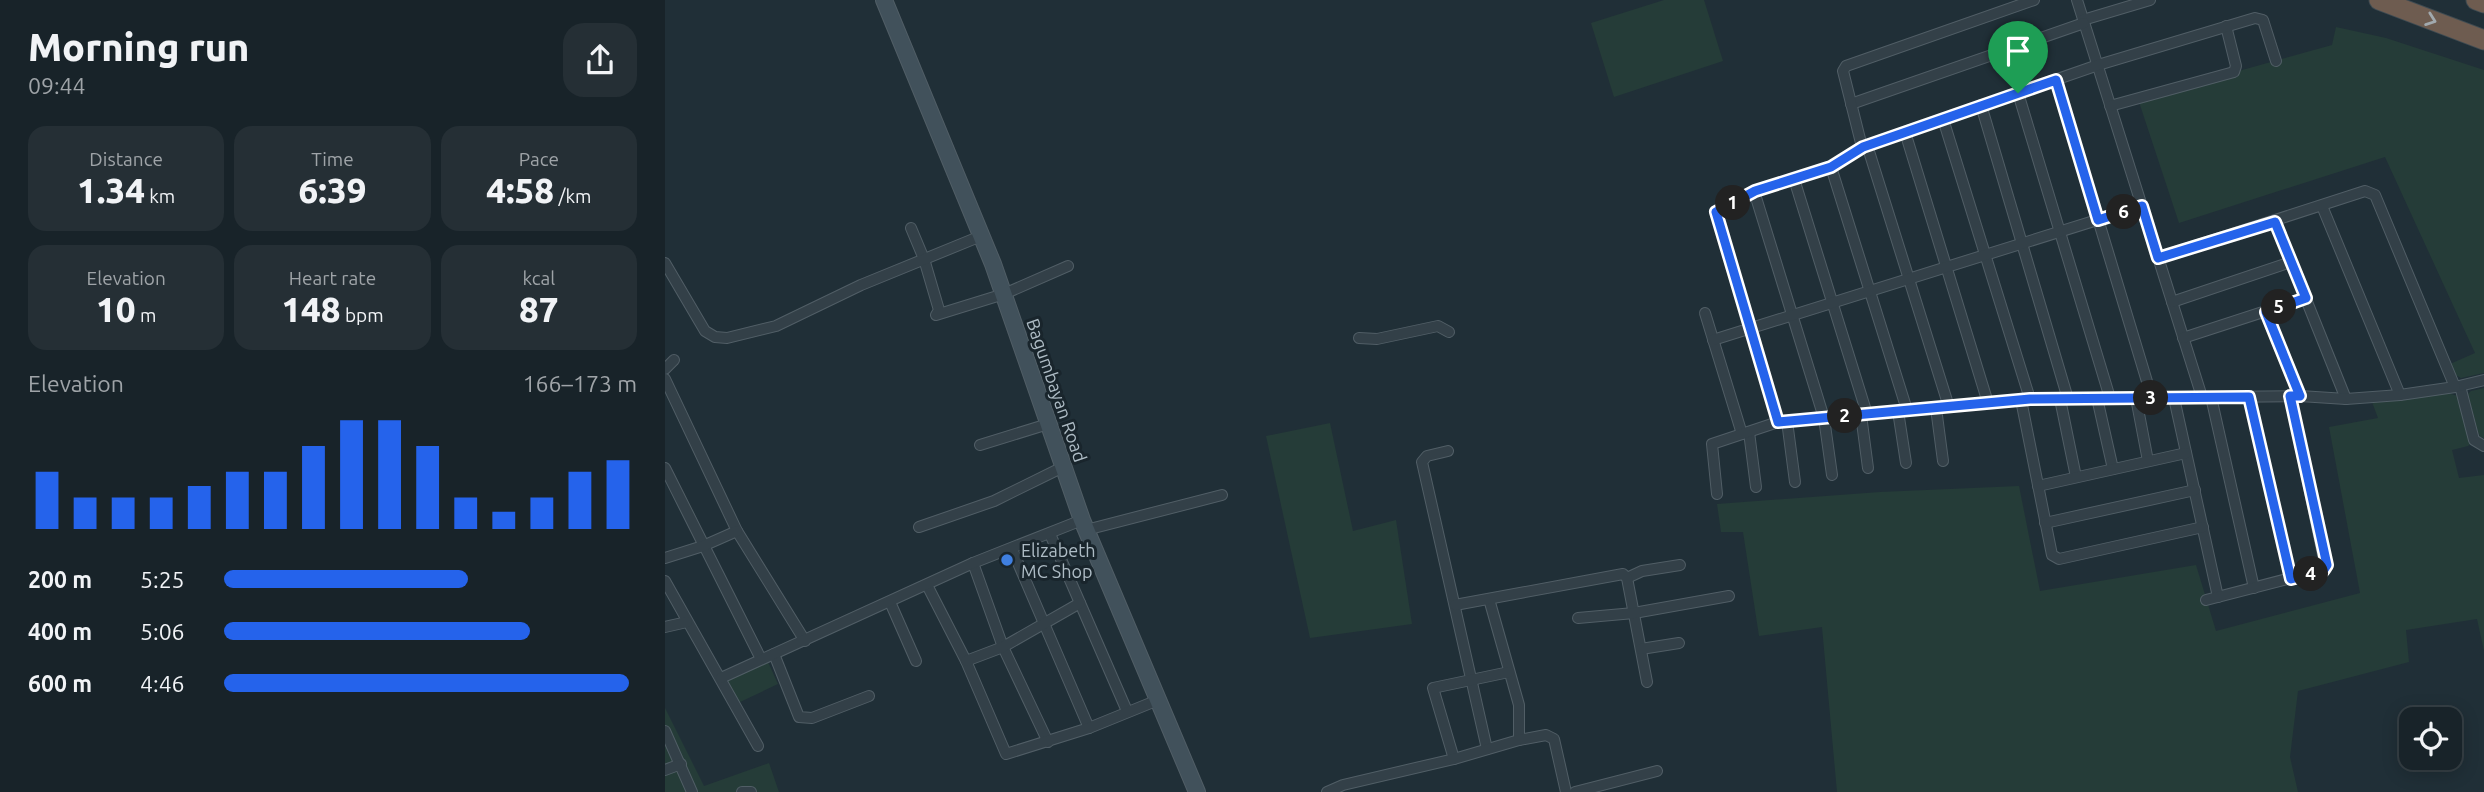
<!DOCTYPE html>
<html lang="en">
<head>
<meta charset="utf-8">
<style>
  body { margin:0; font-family:Ubuntu,sans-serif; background:#252f35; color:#f1f3f6; height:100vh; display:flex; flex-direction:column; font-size:26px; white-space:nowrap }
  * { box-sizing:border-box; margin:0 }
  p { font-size:23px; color:#9fa4a8 }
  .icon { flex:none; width:38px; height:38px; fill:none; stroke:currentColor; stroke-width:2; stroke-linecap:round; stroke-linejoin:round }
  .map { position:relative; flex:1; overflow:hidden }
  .drawer { display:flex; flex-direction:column; background:#182329; width:665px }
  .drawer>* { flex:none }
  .tools { position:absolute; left:1734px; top:707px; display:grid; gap:14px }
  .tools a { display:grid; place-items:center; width:63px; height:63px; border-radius:14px; background:#182329; box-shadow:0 4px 18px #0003,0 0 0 2px #364046; font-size:35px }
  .pin { position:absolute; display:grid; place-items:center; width:60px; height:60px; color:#fff; margin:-72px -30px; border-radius:50% 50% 50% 0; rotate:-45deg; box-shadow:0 0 7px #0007 }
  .pin .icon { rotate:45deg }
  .km { position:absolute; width:35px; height:35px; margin:-18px; border-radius:50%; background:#222; color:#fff; font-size:19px; line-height:35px; text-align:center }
  .round { display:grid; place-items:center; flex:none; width:74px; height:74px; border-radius:21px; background:#252f35 }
  .summary { display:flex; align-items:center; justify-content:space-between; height:119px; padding:0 28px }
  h1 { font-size:38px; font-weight:800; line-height:52px }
  .metrics { display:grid; grid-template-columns:repeat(3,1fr); gap:10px; height:119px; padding:7px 28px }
  .metrics div { display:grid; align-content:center; border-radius:18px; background:#252f35; text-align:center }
  .metrics b { font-size:35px; font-weight:800 }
  .metrics small { font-size:19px; font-weight:400 }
  .metrics p { font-size:19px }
  .chart { height:196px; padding:14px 28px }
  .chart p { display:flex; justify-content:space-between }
  .chart svg { width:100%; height:126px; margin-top:7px; stroke:#2563eb; stroke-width:6 }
  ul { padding:0 28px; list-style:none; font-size:23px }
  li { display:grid; grid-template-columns:112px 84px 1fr; align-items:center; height:52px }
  li i { height:18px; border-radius:9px; background:#2563eb }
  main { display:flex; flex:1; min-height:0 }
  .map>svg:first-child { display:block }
  .green { fill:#253c38 }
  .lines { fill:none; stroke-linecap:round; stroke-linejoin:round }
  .street-casing { stroke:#515e66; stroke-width:12 }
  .secondary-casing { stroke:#515e66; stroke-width:18 }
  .highway-casing { stroke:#3e4b52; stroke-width:21 }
  .street { stroke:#334048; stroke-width:10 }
  .secondary { stroke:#41515b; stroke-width:16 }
  .highway { stroke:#6e5c50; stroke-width:19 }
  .oneway { stroke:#a1a9ae }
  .route-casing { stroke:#fff; stroke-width:14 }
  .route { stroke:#2563eb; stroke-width:9 }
  .shop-dot { fill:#3f7fe0; stroke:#19252c; stroke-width:2.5 }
  .labels { text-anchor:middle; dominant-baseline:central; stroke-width:6; stroke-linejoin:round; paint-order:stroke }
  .street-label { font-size:18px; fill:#aebcc5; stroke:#19252c }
  .poi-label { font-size:18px; fill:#aebcc5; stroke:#19252c; text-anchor:start }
</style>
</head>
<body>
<main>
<section class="drawer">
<div class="summary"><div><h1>Morning run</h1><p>09:44</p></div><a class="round"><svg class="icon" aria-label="share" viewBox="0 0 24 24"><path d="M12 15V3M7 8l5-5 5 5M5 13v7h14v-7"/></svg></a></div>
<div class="metrics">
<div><p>Distance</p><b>1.34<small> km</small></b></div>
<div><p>Time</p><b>6:39</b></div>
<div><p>Pace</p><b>4:58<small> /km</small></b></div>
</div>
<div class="metrics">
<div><p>Elevation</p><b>10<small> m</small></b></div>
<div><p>Heart rate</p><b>148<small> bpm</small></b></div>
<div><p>kcal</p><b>87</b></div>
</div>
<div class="chart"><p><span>Elevation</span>166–173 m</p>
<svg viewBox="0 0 160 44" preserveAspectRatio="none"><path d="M5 44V24M15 44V33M25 44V33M35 44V33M45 44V29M55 44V24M65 44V24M75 44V15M85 44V6M95 44V6M105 44V15M115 44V33M125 44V38M135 44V33M145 44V24M155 44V20"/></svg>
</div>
<ul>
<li><b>200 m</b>5:25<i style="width:59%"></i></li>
<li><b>400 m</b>5:06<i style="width:74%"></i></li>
<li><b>600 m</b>4:46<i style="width:98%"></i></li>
</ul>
</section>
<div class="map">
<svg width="1819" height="792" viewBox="0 0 1819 792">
  <rect width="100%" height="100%" fill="#202f37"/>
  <!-- green -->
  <g class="green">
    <polygon points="999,0 1039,0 1058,61 949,97 926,23"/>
    <polygon points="1671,27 1721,38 1819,70 1819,373 1796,378 1789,374 1785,364 1810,353 1720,157 1514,223 1473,99 1667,45"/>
    <polygon points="1819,388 1819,438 1815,437 1813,432 1803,394 1806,391"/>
    <polygon points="1782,393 1793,396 1806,443 1803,446 1787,450 1794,478 1819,475 1819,651 1812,619 1741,630 1744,662 1633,691 1625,757 1633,792 1172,792 1157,627 1094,636 1078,532 1056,532 1052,504 1215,492 1354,486 1375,591 1531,565 1551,631 1695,593 1664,427 1713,418 1707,402"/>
    <polygon points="665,423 688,531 731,520 747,624 645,638 601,436"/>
    <polygon points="103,662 113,684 73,703 62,681"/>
    <polygon points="0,708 39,786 104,763 114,792 0,792"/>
  </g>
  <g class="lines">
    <defs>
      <g id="street">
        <polyline points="1412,0 1537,397"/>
        <polyline points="1418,20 1485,0"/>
        <polyline points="1391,80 1487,398"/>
        <polyline points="1353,93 1445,398"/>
        <polyline points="1186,104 1419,23"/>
        <polyline points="1316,105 1403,399"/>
        <polyline points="1445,106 1569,72 1571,66 1561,26"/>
        <polyline points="1278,119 1365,399"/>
        <polyline points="1240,132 1323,403"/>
        <polyline points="1202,145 1284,407"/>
        <polyline points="1197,147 1178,71 1181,66 1369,0"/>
        <polyline points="1166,167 1242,410"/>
        <polyline points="1129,179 1202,414"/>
        <polyline points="1089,191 1159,418 1167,475"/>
        <polyline points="1657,206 1735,395"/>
        <polyline points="1610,222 1681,399"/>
        <polyline points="246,228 259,259 274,310 271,315 339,294 403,266"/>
        <polyline points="0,263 40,331 50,337 62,338 111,326 196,285 316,236"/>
        <polyline points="1507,302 1626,262"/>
        <polyline points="1601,311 1635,396"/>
        <polyline points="1040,313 1077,434"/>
        <polyline points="694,338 712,339 773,326 784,332"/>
        <polyline points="1518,338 1641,298"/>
        <polyline points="1048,340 1477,206"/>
        <polyline points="0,369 9,360"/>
        <polyline points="0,379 72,531 140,641"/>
        <polyline points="1795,386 1809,440 1819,446"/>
        <polyline points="1790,387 1819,380"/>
        <polyline points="1546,397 1589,588"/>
        <polyline points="1584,397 1626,579"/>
        <polyline points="1432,398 1448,469"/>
        <polyline points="1471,398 1483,461"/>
        <polyline points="1509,398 1553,597"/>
        <polyline points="1395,399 1411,477"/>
        <polyline points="1356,400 1387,555 1394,559 1538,527"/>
        <polyline points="1271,408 1278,461"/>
        <polyline points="1233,411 1241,463"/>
        <polyline points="1196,415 1203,468"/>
        <polyline points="1122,421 1130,482"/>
        <polyline points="1113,422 1051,212 1089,191 1166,167 1197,147 1433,65 1590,18 1598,20 1611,61"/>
        <polyline points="1084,432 1091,487"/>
        <polyline points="315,445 383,424"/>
        <polyline points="783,451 762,456 757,462 822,749"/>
        <polyline points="0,468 96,659"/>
        <polyline points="1373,486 1521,453"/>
        <polyline points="1052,494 1047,444 1113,422 1365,399 1635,396 1681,399 1735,395 1790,387 1710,195 1700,191 1493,258"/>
        <polyline points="1380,523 1530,490"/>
        <polyline points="254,527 329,501 398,467"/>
        <polyline points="421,530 557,495"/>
        <polyline points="385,534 462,711"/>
        <polyline points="347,549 424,728"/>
        <polyline points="0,558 38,546 72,531"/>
        <polyline points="308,563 338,647 383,742"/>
        <polyline points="962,578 977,571 1015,565"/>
        <polyline points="0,581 93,746"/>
        <polyline points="262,585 301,661 341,754 424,728 493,700"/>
        <polyline points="824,599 854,705 854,740"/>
        <polyline points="1541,600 1661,569 1625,396"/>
        <polyline points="225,602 251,661"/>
        <polyline points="790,605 958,574 962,578 982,682"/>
        <polyline points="913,618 969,613 1064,596"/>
        <polyline points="0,627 22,622"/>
        <polyline points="976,649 1014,643"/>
        <polyline points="109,654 134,717 147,718 204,696"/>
        <polyline points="301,661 338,647 415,603"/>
        <polyline points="56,678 308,563 417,520"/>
        <polyline points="0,731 27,792"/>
        <polyline points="789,759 768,688 844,672"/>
        <polyline points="0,770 16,764"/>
        <polyline points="77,792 86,792"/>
        <polyline points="662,792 678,785 789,759 854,740 881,735 889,739 901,792"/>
        <polyline points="910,792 992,771"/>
      </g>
      <polyline id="secondary" points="219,0 328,264 417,520 532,792"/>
      <g id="highway">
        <polyline points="1714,0 1819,40"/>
        <polyline points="1811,0 1819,3"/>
      </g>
    </defs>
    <!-- street casing -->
    <use href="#street" class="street-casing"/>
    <!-- secondary casing -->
    <use href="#secondary" class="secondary-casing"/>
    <!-- highway casing -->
    <use href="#highway" class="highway-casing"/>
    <!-- street -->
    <use href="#street" class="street"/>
    <!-- secondary -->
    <use href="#secondary" class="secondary"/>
    <!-- highway -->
    <use href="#highway" class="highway"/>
  </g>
  <!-- one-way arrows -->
  <defs><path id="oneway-chevron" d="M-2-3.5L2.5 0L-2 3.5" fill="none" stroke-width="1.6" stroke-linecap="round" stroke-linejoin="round" transform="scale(1.75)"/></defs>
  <use class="oneway" href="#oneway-chevron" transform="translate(1766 20) rotate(20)"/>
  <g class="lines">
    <defs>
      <polygon id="route" points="1391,80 1433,220 1477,206 1493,258 1610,222 1641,298 1601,312 1635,396 1625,396 1662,565 1658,571 1626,579 1584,397 1365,399 1113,422 1051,212 1090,191 1166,167 1198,147"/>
    </defs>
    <!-- route casing -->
    <use href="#route" class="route-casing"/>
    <!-- route -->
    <use href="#route" class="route"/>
  </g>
  <!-- markers -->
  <circle class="shop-dot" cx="342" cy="560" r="7"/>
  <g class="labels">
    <!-- street labels -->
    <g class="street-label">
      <text transform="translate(392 390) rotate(71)">Bagumbayan Road</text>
    </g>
    <!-- poi labels -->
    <g class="poi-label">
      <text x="356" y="550">Elizabeth<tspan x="356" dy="21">MC Shop</tspan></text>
    </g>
  </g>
</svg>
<div class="tools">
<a><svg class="icon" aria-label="locate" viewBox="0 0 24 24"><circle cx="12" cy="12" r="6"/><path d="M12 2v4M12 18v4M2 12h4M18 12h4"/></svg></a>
</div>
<div class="pin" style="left:1353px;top:93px;background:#1e9e55"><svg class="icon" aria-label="arrive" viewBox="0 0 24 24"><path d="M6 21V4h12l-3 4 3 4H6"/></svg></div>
<b class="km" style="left:1068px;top:203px">1</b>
<b class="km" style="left:1180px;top:416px">2</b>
<b class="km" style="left:1486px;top:398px">3</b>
<b class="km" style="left:1646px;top:574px">4</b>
<b class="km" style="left:1614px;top:307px">5</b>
<b class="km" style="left:1459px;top:212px">6</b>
</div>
</main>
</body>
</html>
